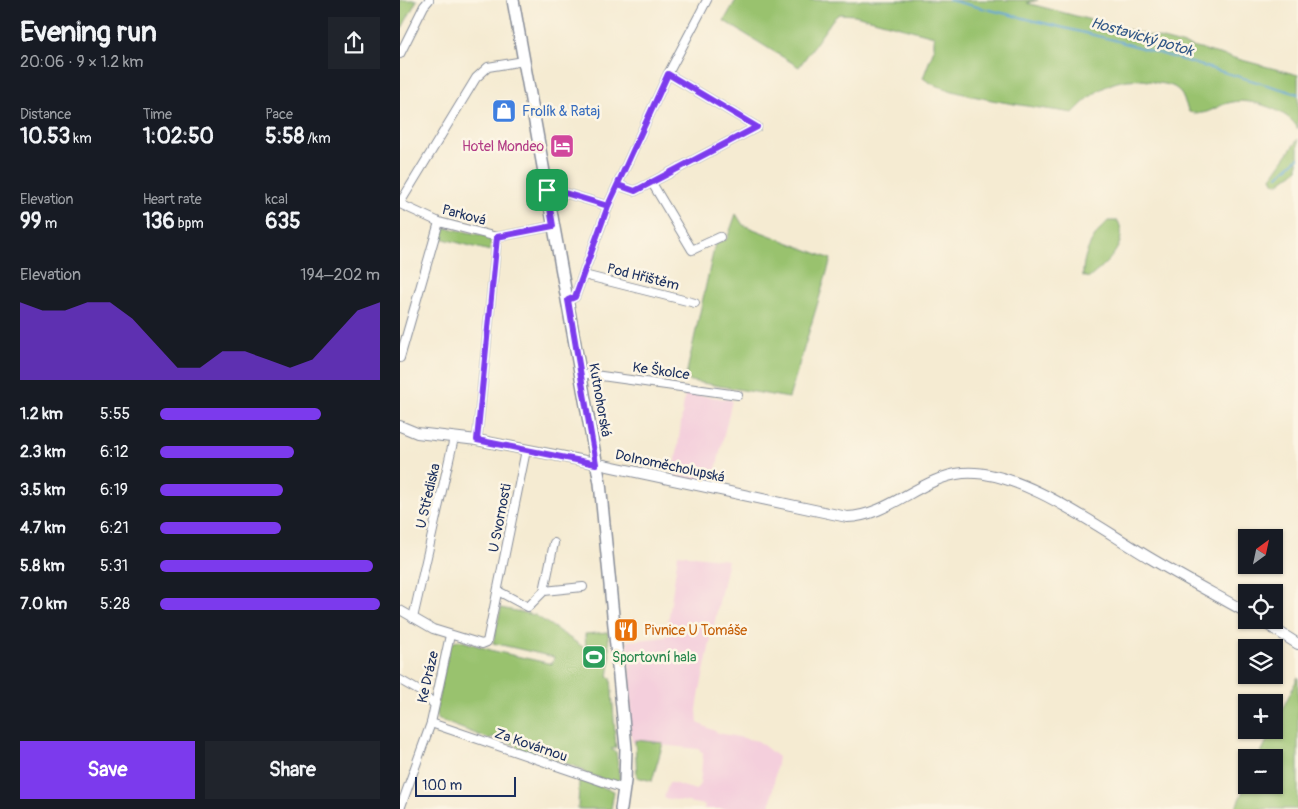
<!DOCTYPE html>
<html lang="en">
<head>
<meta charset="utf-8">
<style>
  body { margin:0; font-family:Pangolin,sans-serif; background:#20242c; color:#f1f3f6; height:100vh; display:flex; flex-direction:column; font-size:19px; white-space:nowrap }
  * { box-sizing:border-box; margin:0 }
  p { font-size:16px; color:#9ea1a6 }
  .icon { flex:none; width:28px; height:28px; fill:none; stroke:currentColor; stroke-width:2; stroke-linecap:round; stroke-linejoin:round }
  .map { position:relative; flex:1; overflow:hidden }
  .side { display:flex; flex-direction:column; background:#171b24; width:400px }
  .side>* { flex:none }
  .needle { width:32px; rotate:33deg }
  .controls { position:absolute; left:838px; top:529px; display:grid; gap:10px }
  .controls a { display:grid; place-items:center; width:45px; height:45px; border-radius:0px; background:#171b24; box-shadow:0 1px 4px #0004; font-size:25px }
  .scale { position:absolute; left:15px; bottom:12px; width:101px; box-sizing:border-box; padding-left:5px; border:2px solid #1b2f5e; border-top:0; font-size:14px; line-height:18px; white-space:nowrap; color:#1b2f5e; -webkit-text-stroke:4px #fcf5e5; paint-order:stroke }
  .pin { position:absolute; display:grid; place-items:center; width:42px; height:42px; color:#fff; margin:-21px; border-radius:10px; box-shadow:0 2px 8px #0006 }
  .round { display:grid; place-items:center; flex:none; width:52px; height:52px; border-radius:0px; background:#20242c }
  .head { display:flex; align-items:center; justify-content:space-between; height:85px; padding:0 20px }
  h1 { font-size:28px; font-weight:700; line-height:38px }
  .figures { display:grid; grid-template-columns:repeat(3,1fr); gap:8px; height:85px; padding:5px 20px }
  .figures div { display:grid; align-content:center }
  .figures b { font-size:21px; font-weight:700 }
  .figures small { font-size:14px; font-weight:400 }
  .figures p { font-size:14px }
  .chart { height:140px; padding:10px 20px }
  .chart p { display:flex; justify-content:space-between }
  .chart svg { width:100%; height:90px; margin-top:5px; fill:#7c3aed; opacity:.7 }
  .action { display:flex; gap:10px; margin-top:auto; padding:10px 20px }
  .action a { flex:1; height:58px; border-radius:0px; background:#7c3aed; color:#fff; font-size:20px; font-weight:700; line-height:58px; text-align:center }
  .action a+a { background:#20242c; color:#f1f3f6 }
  ul { padding:0 20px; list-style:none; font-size:16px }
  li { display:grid; grid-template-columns:80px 60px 1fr; align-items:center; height:38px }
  li i { height:12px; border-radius:6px; background:#7c3aed }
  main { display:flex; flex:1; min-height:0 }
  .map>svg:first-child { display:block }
  .built { fill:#f4cfdc }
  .green { fill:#99c26e; stroke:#5a7866 }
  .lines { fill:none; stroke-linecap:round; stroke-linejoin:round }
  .stream { stroke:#5ca3d2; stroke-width:2 }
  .minor-casing { stroke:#888d98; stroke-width:10 }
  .tertiary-casing { stroke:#888d98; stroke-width:12 }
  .secondary-casing { stroke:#888d98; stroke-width:14 }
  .minor { stroke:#fff; stroke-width:8 }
  .tertiary { stroke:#fff; stroke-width:10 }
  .secondary { stroke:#fff; stroke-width:11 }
  .route-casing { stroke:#fff; stroke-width:10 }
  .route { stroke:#7c3aed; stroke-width:6 }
  .labels { text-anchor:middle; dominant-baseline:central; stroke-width:5; stroke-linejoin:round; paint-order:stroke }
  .shop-label { font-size:14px; fill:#366cbe; stroke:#fcf5e5; text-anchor:start }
  .hotel-label { font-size:14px; fill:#b23c85; stroke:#fcf5e5; text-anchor:end }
  .street-label { font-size:14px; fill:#1b2f5e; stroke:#fcf5e5 }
  .food-label { font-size:14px; fill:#c56008; stroke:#fcf5e5; text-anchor:start }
  .leisure-label { font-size:14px; fill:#27864d; stroke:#fcf5e5; text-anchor:start }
  .water-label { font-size:15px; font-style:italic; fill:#325887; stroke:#fcf5e5 }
</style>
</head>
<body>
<main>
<section class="side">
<div class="head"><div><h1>Evening run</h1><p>20:06 · 9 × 1.2 km</p></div><a class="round"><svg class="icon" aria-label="share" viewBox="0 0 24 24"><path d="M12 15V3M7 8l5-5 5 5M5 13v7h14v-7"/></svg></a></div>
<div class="figures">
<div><p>Distance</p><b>10.53<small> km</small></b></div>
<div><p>Time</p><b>1:02:50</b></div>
<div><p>Pace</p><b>5:58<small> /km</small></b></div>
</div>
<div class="figures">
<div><p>Elevation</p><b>99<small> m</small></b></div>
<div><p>Heart rate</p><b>136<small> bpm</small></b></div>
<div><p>kcal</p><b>635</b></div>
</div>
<div class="chart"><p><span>Elevation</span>194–202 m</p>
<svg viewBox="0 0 160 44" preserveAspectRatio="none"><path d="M0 44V6L10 10L20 10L30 6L40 6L50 14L60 26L70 38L80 38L90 30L100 30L110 34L120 38L130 34L140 22L150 10L160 6V44z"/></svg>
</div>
<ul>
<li><b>1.2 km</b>5:55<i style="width:73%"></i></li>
<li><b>2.3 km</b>6:12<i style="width:61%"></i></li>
<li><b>3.5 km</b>6:19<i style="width:56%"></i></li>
<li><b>4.7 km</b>6:21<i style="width:55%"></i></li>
<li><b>5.8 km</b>5:31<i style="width:97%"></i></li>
<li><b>7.0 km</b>5:28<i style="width:100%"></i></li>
</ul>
<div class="action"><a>Save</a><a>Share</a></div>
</section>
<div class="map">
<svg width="898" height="809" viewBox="0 0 898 809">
  <rect width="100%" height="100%" fill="#fcf5e5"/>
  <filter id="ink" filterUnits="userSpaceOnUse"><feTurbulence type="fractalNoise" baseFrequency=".02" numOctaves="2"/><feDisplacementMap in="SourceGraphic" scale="10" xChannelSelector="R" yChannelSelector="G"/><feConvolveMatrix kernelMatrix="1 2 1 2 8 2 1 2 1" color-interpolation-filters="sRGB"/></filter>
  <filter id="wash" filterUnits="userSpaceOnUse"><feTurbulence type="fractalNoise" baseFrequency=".0096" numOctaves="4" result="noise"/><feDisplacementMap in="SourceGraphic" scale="20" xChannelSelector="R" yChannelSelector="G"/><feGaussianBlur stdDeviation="1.12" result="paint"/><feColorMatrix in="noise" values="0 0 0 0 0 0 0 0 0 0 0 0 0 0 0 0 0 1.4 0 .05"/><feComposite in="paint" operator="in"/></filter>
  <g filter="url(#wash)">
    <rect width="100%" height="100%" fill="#f5ebd2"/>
    <!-- built -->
    <g class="built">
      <polygon points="285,393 332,400 313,483 274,475"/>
      <polygon points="278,554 328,560 300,690 297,710 298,723 319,733 358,741 378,757 370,809 304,809 305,805 264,798 269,782 296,790 300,784 303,753 298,749 232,742 229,720 230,678 227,641 266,637"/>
    </g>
    <!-- green -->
    <g class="green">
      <polygon points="0,0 17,0 0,32"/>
      <path d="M336 0H638L627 3 898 75V129C890 111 851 98 833 102 814 105 810 117 789 112 786 106 784 97 779 91 774 85 765 84 758 83 720 73 699 86 673 113 642 108 543 96 523 78L534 49V36L455 15 439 14 433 19 399 67 324 21Z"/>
      <polygon points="898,139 898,169 878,184 873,182 871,177"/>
      <polygon points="336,214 343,225 431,259 389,398 285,380 315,244 327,239"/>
      <path d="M708 221H718C730 244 706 264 689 278L683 276C682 255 693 235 708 221Z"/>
      <polygon points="43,227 91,237 90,251 40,238"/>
      <polygon points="101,608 135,615 186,649 185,634 208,632 210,664 208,677 211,678 216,748 211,749 216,752 220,781 216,783 184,773 182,769 135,752 133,754 117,748 116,745 93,737 89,739 37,719 37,705 50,644 59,640 94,651 152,664 154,657 93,643"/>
      <polygon points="898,677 898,809 835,809 846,784 874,785 874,758 859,757"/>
      <polygon points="235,740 263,743 252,781 237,777"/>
      <polygon points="179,780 214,791 211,809 178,809"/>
    </g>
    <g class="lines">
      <!-- stream -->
      <g class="stream">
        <polyline points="549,0 714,40 898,94"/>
        <polyline points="878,176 898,158"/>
      </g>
    </g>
  </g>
  <g filter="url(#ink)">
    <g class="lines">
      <defs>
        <g id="minor">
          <polyline points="0,54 24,6 29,0"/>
          <polyline points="268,74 357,127"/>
          <polyline points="252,183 292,250 320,237"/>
          <polyline points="218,185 235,191 357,127"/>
          <polyline points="147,190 155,190 208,206"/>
          <polyline points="0,203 76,78 88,67 124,61"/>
          <polyline points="0,204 39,222 97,237 153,226"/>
          <polyline points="184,275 295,303"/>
          <polyline points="168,300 175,297 210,201 268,74 307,0"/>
          <polyline points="0,358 39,222"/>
          <polyline points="180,373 338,395"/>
          <polyline points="77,440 97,237"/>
          <polyline points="98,591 128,607 144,591 154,543"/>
          <polyline points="144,591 183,587"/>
          <polyline points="0,610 33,629 82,644 87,642 126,450"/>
          <polyline points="13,618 54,438"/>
          <polyline points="0,680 21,692 34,704"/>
          <polyline points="31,723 224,789"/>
          <polyline points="0,809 31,723 50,635"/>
        </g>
        <g id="tertiary">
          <path d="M0 426 17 433 77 440 180 460 447 517C489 516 521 477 563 473 620 468 702 530 750 558 782 577 814 594 846 612"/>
          <polyline points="860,620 898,644"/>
        </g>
        <polyline id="secondary" points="113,0 200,483 226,748 225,781 221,809"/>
      </defs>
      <!-- minor casing -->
      <use href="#minor" class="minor-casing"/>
      <!-- tertiary casing -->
      <use href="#tertiary" class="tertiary-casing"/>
      <!-- secondary casing -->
      <use href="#secondary" class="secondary-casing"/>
      <!-- minor -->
      <use href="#minor" class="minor"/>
      <!-- tertiary -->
      <use href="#tertiary" class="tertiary"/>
      <!-- secondary -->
      <use href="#secondary" class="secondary"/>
    </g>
  </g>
  <g class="lines" filter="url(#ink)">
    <defs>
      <polyline id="route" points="147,190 153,226 97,237 77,440 196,464 168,300 175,297 208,206 210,201 268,74 357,127 235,191 218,185 208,206 155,190 147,190"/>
    </defs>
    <!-- route casing -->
    <use href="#route" class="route-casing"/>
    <!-- route -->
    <use href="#route" class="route"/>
  </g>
  <!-- icons -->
  <defs>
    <symbol id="shop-square" viewBox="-11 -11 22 22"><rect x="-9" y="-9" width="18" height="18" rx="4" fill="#3f7fe0" stroke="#fcf5e5"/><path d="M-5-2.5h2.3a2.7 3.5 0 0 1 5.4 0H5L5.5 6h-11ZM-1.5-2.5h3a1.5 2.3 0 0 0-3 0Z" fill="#fff"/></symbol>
    <symbol id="hotel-square" viewBox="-11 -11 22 22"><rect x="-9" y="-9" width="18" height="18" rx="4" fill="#d1479c" stroke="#fcf5e5"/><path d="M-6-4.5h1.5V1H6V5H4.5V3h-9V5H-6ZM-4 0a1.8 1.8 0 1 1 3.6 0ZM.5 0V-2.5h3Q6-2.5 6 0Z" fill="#fff"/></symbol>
    <symbol id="restaurant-square" viewBox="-11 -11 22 22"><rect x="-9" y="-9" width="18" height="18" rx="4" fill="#e8710a" stroke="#fcf5e5"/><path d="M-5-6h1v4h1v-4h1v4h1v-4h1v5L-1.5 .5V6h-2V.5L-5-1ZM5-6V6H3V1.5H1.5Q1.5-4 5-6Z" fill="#fff"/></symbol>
    <symbol id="stadium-square" viewBox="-11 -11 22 22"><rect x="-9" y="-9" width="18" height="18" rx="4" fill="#2e9e5b" stroke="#fcf5e5"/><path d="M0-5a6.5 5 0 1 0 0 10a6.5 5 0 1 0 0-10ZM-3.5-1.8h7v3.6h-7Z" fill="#fff"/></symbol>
  </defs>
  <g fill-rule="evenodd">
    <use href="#shop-square" x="90" y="97" width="28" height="28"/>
    <use href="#hotel-square" x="148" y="132" width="28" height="28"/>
    <use href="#restaurant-square" x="212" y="616" width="28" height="28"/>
    <use href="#stadium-square" x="180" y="643" width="28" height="28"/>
  </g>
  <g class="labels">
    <!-- shop labels -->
    <g class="shop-label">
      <text x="122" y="111">Frolík &amp; Rataj</text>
    </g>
    <!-- hotel labels -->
    <g class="hotel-label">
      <text x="144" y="146">Hotel Mondeo</text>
    </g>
    <!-- street labels -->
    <g class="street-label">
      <text transform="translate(64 215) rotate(15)">Parková</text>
      <text transform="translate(243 277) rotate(14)">Pod Hřištěm</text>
      <text transform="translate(261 371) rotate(8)">Ke Školce</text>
      <text transform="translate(200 400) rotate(80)">Kutnohorská</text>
      <text transform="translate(270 466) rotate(12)">Dolnoměcholupská</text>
      <text transform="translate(28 496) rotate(-77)">U Střediska</text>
      <text transform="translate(100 518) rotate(-79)">U Svornosti</text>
      <text transform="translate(28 677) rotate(-77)">Ke Dráze</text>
      <text transform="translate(131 745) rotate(19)">Za Kovárnou</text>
    </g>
    <!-- food labels -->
    <g class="food-label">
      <text x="244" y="630">Pivnice U Tomáše</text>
    </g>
    <!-- leisure labels -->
    <g class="leisure-label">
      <text x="212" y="657">Sportovní hala</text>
    </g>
    <!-- water labels -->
    <g class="water-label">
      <text transform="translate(742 37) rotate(16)">Hostavický potok</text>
    </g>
  </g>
</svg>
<div class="controls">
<a><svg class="needle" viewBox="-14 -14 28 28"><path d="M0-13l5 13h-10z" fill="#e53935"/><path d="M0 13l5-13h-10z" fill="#9ea1a6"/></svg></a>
<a><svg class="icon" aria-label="locate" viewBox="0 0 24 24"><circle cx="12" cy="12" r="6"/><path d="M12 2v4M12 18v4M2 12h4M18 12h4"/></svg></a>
<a><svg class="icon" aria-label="layers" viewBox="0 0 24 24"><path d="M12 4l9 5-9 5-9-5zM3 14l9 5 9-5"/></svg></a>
<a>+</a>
<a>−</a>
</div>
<div class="scale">100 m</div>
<div class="pin" style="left:147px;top:190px;background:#1e9e55"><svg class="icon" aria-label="arrive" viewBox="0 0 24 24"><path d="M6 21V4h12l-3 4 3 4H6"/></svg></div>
</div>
</main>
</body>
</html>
